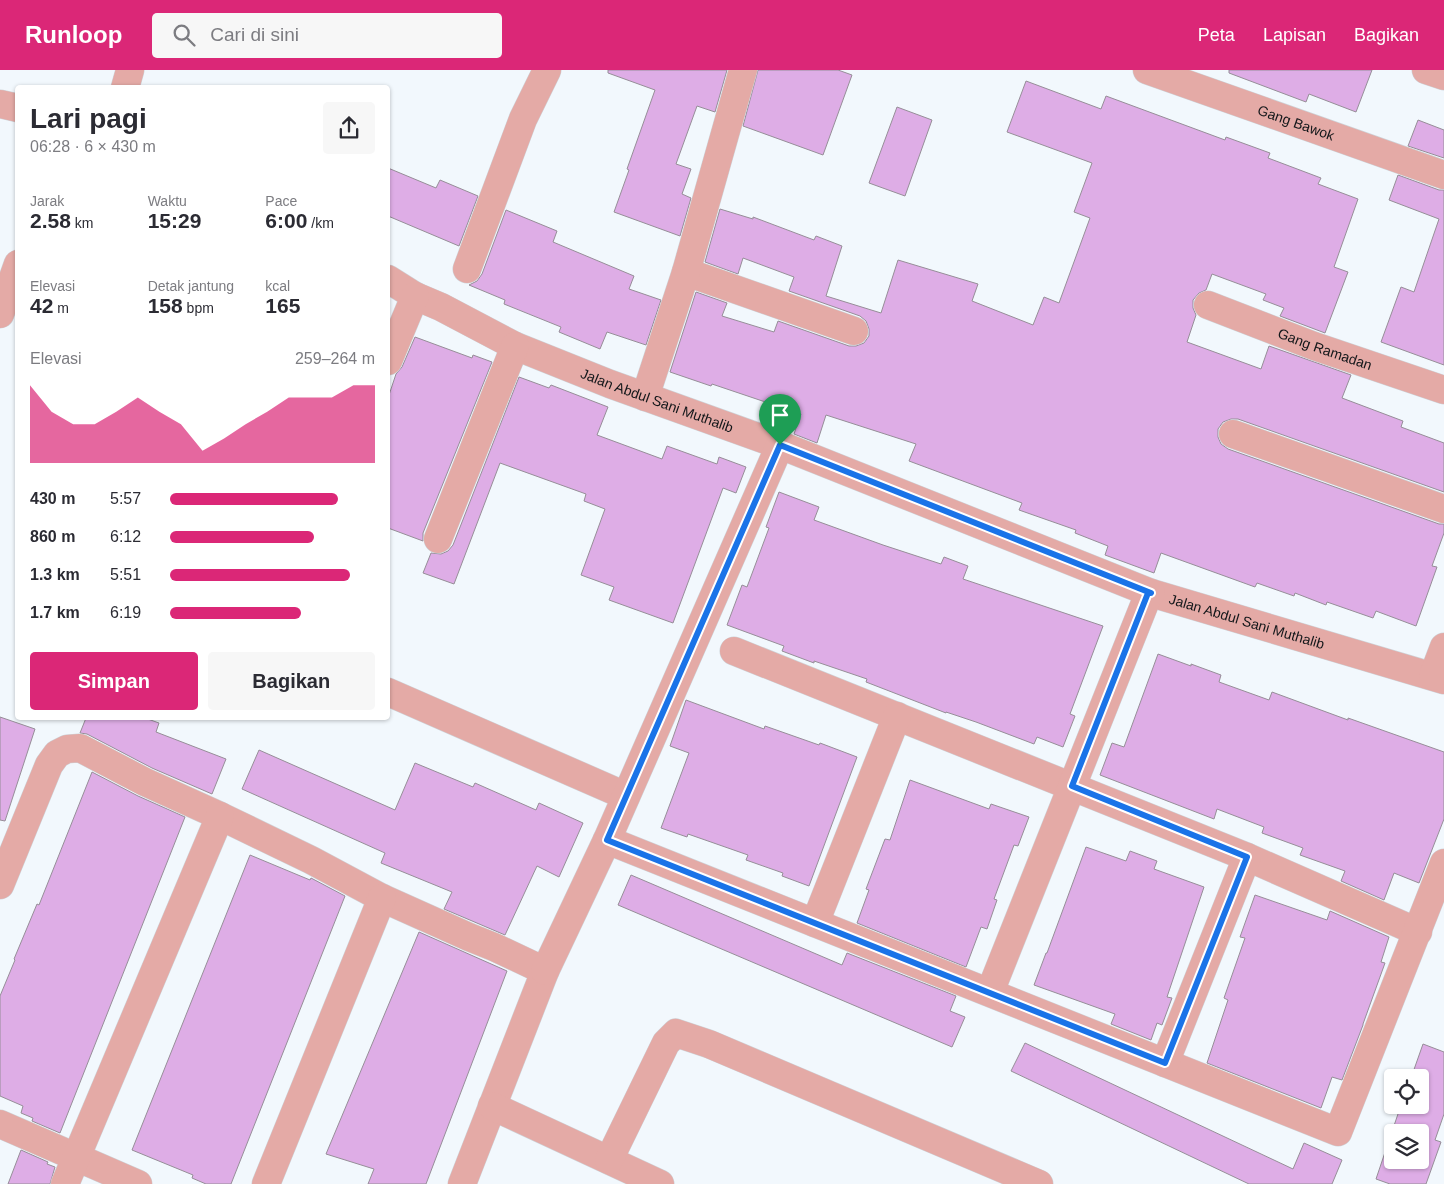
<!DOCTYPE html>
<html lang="id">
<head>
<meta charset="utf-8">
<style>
  body { margin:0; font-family:Arial,sans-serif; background:#f7f7f7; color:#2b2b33; height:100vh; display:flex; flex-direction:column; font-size:19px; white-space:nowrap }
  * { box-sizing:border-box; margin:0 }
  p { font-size:16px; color:#7c7c81 }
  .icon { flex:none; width:28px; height:28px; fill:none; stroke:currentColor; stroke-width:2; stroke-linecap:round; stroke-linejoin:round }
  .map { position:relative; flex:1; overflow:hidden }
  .side { position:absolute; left:15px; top:15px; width:375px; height:635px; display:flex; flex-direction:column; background:#fff; border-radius:5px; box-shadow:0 1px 4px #0004 }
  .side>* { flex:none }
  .controls { position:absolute; left:1384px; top:999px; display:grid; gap:10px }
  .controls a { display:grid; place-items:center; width:45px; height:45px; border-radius:5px; background:#fff; box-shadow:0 1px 4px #0004; font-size:25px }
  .pin { position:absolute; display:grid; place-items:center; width:42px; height:42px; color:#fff; margin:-51px -21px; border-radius:50% 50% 50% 0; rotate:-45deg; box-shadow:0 0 5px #0007 }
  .pin .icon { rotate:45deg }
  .round { display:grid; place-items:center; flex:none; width:52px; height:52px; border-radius:5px; background:#f7f7f7 }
  .head { display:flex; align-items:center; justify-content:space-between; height:85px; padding:0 15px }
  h1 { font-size:28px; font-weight:800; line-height:38px }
  .stats { display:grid; grid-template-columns:repeat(3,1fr); gap:8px; height:85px; padding:5px 15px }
  .stats div { display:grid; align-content:center }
  .stats b { font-size:21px; font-weight:800 }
  .stats small { font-size:14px; font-weight:400 }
  .stats p { font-size:14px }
  .chart { height:140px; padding:10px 15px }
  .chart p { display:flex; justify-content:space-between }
  .chart svg { width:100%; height:90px; margin-top:5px; fill:#db2777; opacity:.7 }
  .primary-button { display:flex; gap:10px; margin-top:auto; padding:10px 15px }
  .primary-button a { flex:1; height:58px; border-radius:5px; background:#db2777; color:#fff; font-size:20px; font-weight:800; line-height:58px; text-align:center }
  .primary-button a+a { background:#f7f7f7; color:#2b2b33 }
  ul { padding:0 15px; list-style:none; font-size:16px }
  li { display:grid; grid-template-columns:80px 60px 1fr; align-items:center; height:38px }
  li i { height:12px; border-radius:6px; background:#db2777 }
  header { display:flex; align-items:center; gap:30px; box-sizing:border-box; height:70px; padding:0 25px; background:#db2777; color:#fff }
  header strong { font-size:24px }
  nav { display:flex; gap:28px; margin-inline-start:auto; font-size:18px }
  .search { width:350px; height:45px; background:#f7f7f7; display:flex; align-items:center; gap:12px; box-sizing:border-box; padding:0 18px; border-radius:5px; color:#7c7c81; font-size:19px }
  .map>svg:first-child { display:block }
  .building { fill:#deade6; stroke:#968e98; fill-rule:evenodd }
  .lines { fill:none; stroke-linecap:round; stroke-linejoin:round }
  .minor-casing { stroke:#ced4d9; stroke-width:29 }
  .minor { stroke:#e4aaa6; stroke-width:28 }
  .route-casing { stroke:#fff; stroke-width:10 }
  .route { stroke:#1a73e8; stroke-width:6 }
  .labels { text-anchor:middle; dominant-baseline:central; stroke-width:4; stroke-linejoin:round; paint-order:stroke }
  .street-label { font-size:14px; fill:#13171a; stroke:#fff }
</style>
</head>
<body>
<header>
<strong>Runloop</strong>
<div class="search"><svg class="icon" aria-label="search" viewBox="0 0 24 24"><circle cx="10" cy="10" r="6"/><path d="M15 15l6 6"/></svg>Cari di sini</div>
<nav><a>Peta</a><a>Lapisan</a><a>Bagikan</a></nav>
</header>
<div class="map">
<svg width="1444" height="1114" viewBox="0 0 1444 1114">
  <rect width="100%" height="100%" fill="#f2f8fd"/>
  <!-- building -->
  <g class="building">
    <polygon points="608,0 727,0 715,42 697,36 676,94 691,99 682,124 691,128 680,166 614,142 629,100 627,99 655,20 608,3"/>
    <polygon points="758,0 838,0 852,5 823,85 743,56"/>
    <polygon points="1229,0 1372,0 1356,42 1309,24 1306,32 1229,3"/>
    <polygon points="1026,11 1101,39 1106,26 1225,70 1226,67 1270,83 1268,88 1321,108 1318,114 1358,129 1334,197 1348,202 1325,263 1280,246 1284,238 1263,230 1266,224 1212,204 1206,220 1199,223 1193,230 1193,238 1196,245 1187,272 1261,299 1269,276 1351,305 1342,328 1403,351 1401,357 1444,373 1444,422 1238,349 1231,349 1223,352 1218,359 1218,367 1221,374 1228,379 1439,454 1444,454 1444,463 1432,496 1437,497 1416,556 1376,541 1373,548 1327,532 1326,535 1295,523 1294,526 1257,513 1255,517 1161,483 1154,503 1105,485 1108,476 1075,463 1076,460 1019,440 1022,433 909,391 916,374 826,345 817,373 794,364 801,344 712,314 711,316 670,302 696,222 727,233 722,246 774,262 778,251 849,276 856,276 864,273 869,266 869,259 866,251 860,246 789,221 794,207 743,188 738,204 705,192 720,139 753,149 753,147 814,170 816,166 842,176 826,226 881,243 898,190 978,214 972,231 1033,255 1044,227 1059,233 1090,148 1074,142 1092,93 1007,62"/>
    <polygon points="897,37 932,50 905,126 869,113"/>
    <polygon points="1418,50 1444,60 1444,88 1408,76"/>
    <polygon points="388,98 436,118 440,110 478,126 459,176 388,146"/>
    <polygon points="1398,105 1439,120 1444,120 1444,295 1381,272 1401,217 1414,222 1439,149 1389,130"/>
    <polygon points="506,140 557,161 553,172 634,206 629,219 661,230 646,275 607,262 600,279 559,262 561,257 504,234 505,230 469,215 477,211 482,204"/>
    <polygon points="415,267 472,288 473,285 492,292 423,463 423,471 388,458 388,328 396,304 402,297"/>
    <polygon points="519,307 549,318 551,315 608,337 597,365 662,389 667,376 717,394 719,387 746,397 736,423 723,418 673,553 609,530 614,517 581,505 605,439 584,431 586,424 500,393 454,514 423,503 431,483 441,484 448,481 453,475"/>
    <polygon points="779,422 819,437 814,450 883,475 941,494 944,487 968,496 963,509 1103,556 1070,644 1075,646 1063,677 1037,667 1034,674 976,652 946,642 946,643 866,612 867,609 814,591 814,593 782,581 784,576 727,555 742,515 747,517 769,458 766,457"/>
    <polygon points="1158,584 1191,596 1191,594 1221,605 1219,612 1269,630 1272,622 1348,650 1348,648 1444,682 1444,749 1419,813 1394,803 1384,830 1341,811 1345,801 1300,785 1303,778 1262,763 1264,757 1217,739 1214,749 1100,705 1112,673 1124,677"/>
    <polygon points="686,630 764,659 765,656 819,675 820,673 857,687 809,816 782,806 783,803 746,790 748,785 688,764 687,767 661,758 689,683 670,676"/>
    <polygon points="0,647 35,659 5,751 0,750"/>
    <polygon points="86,648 145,648 159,653 156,662 226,689 212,724 152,698 87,664 80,663"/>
    <polygon points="259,680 395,740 415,693 473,717 475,713 536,740 539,733 583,753 559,807 537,796 505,865 444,839 452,822 381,793 385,783 242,719"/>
    <polygon points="92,702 138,726 185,747 60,1063 32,1051 33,1048 21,1043 23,1036 0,1026 0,926 15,890 14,889 37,834 39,835"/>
    <polygon points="910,710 989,739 991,734 1029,747 1018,776 1014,775 994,829 997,830 987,859 981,857 966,897 857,853 869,820 866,819 885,769 890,770"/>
    <polygon points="1086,777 1126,791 1130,781 1157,791 1154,799 1204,817 1167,927 1172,928 1162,955 1157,953 1151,970 1111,954 1115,944 1034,915 1046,883 1047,883"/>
    <polygon points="250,785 310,810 311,808 345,826 231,1114 206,1114 192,1108 193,1105 132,1080"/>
    <polygon points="631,805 842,895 847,883 956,926 950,941 965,947 952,977 618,835"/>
    <polygon points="1255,825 1327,850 1330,841 1389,867 1381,892 1385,893 1363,954 1363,955 1342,1010 1332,1007 1321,1038 1207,993 1228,930 1224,928 1245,868 1240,867"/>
    <polygon points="419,862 507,901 426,1114 368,1114 374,1099 326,1084"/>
    <polygon points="1025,973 1293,1099 1304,1073 1342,1090 1332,1114 1249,1114 1011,1001"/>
    <path d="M1423 974 1444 982V1044L1435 1070 1441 1072 1426 1114H1390L1376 1109 1401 1035H1420V1008H1411ZM1392 1062H1420V1090H1392Z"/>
    <polygon points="21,1080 48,1092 47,1094 55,1097 50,1114 8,1114"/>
  </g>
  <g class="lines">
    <defs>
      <g id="minor">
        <path id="s1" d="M1147 0 1444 105"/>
        <polyline points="1426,0 1444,6"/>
        <polyline points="125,18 130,0"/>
        <polyline points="0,34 18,38"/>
        <polyline points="467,199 523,49 547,0"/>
        <polyline points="686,202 854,261"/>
        <path id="s2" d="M388 209 415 226 441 237 515 276 610 314 780 375 1151 523 1444 610"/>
        <path id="s3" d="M1208 235 1314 276 1444 320"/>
        <polyline points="0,244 18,194"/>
        <polyline points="388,291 415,226"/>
        <polyline points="645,327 686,202 743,0"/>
        <polyline points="1233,364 1444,439"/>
        <polyline points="438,469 515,276"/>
        <polyline points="734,581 1247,787 1418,862"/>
        <polyline points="1433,606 1444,577"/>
        <polyline points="388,622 626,726"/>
        <polyline points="607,770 1338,1062 1444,793"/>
        <polyline points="0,815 49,695 57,684 67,679 80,678 145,712 220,746 311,790 382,828 469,867 494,877 545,901 462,1114"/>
        <polyline points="815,853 897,646"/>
        <polyline points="545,901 607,770 780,375"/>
        <polyline points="990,922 1149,523 1151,523"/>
        <polyline points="1165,993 1247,787"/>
        <polyline points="492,1036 660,1114"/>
        <polyline points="0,1054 138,1114"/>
        <polyline points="609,1090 666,973 676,963 709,974 1039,1114"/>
        <polyline points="65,1114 220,746"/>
        <polyline points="266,1114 382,828"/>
      </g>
    </defs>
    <!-- minor casing -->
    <use href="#minor" class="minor-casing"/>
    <!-- minor -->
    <use href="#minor" class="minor"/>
  </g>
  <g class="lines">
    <defs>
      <polygon id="route" points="780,375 1151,523 1148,523 1072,716 1247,787 1165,993 607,770"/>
    </defs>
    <!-- route casing -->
    <use href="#route" class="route-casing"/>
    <!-- route -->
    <use href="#route" class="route"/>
  </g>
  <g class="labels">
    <!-- street labels -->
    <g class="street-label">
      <text stroke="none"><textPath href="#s1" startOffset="158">Gang Bawok</textPath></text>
      <text stroke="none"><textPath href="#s3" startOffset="125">Gang Ramadan</textPath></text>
      <text stroke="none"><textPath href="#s2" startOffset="296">Jalan Abdul Sani Muthalib</textPath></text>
      <text stroke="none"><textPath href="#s2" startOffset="926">Jalan Abdul Sani Muthalib</textPath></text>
    </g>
  </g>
</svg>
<div class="controls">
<a><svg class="icon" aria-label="locate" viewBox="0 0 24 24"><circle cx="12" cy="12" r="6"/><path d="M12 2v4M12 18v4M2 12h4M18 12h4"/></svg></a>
<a><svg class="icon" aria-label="layers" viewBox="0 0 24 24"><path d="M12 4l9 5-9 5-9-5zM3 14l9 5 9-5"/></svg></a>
</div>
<div class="pin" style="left:780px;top:375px;background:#1e9e55"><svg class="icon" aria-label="arrive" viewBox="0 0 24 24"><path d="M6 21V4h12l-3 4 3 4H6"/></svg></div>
<section class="side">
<div class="head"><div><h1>Lari pagi</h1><p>06:28 · 6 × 430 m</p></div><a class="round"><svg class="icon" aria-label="share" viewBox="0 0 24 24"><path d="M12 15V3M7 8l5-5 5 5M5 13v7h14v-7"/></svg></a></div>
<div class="stats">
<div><p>Jarak</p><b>2.58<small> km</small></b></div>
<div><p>Waktu</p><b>15:29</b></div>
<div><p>Pace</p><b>6:00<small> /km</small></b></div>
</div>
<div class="stats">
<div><p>Elevasi</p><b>42<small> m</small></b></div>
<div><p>Detak jantung</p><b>158<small> bpm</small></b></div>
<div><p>kcal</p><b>165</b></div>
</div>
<div class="chart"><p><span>Elevasi</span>259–264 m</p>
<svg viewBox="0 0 160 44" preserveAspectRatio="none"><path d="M0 44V6L10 19L20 25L30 25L40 19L50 12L60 19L70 25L80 38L90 32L100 25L110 19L120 12L130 12L140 12L150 6L160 6V44z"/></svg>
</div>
<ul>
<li><b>430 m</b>5:57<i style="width:82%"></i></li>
<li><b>860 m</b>6:12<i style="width:70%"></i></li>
<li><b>1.3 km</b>5:51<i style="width:88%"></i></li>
<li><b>1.7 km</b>6:19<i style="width:64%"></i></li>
</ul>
<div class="primary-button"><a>Simpan</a><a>Bagikan</a></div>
</section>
</div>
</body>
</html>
